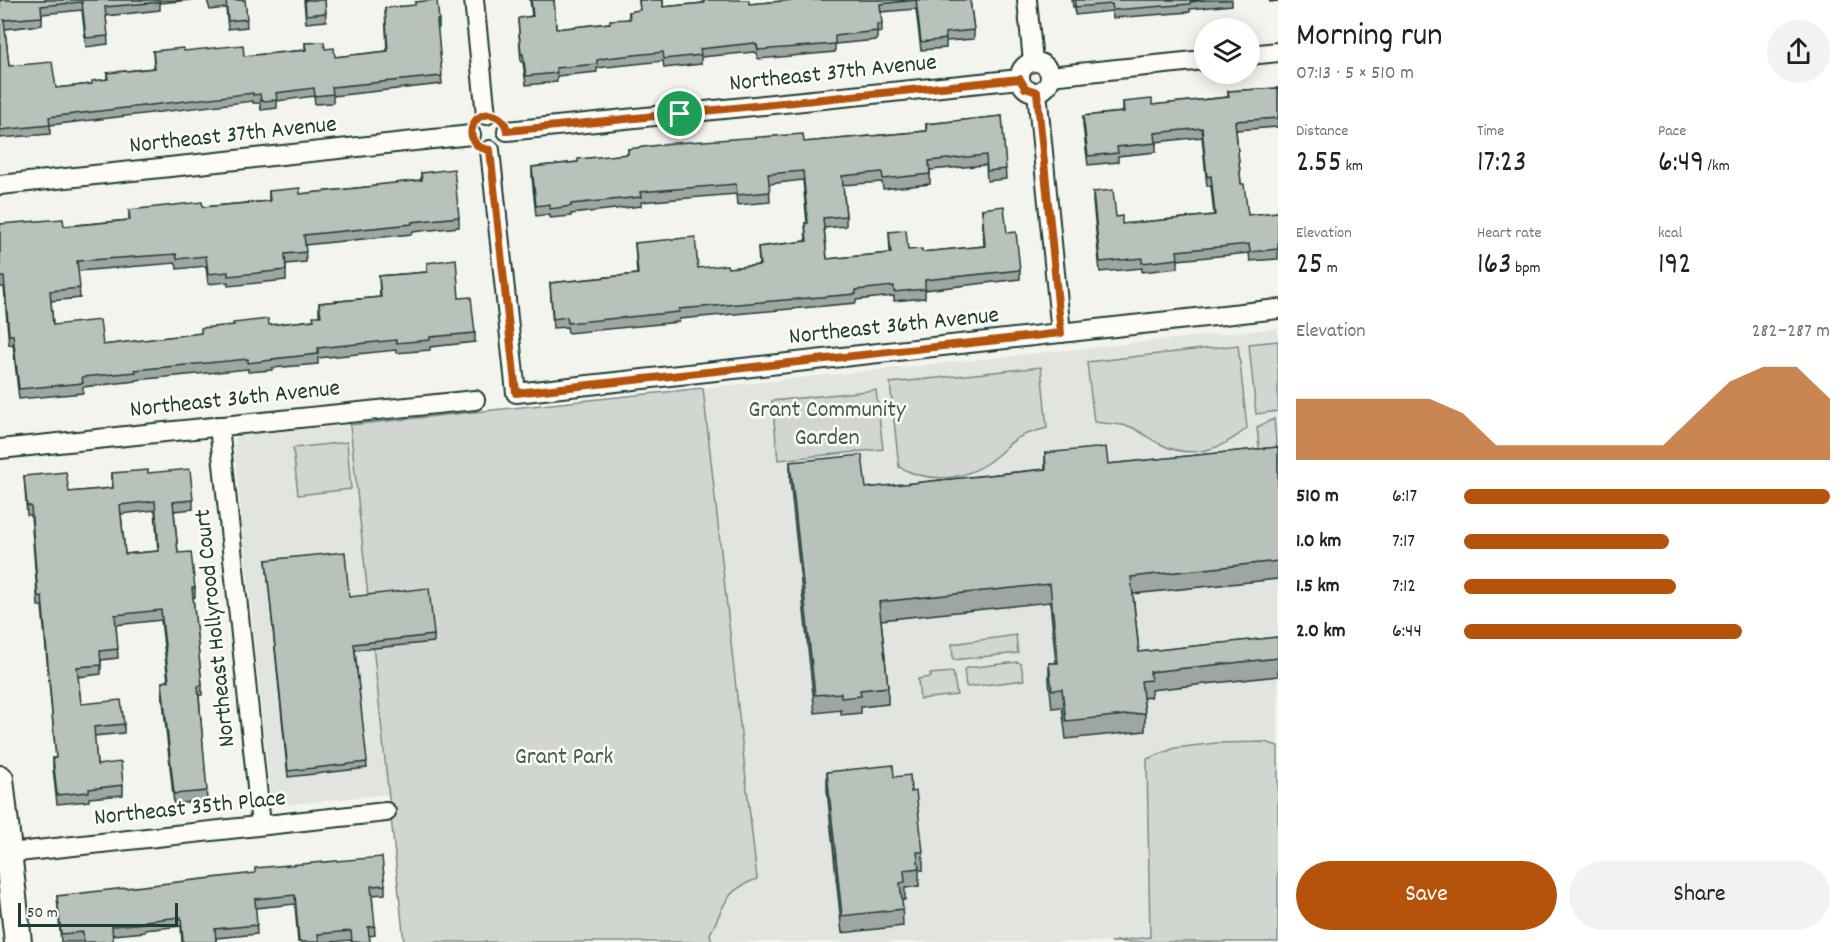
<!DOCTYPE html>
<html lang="en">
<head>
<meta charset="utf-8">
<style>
  body { margin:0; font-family:Dekko,sans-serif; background:#f2f2f2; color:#202124; height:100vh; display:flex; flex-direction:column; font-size:22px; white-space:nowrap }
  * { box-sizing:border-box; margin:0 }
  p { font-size:20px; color:#757577 }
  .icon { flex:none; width:33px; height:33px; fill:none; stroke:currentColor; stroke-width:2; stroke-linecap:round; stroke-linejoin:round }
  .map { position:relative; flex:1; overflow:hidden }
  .sheet { display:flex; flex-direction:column; background:#fff; width:570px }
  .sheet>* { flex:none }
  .buttons { position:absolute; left:1194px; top:18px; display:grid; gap:12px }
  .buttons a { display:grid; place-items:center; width:66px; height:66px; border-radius:50%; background:#fff; box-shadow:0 3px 15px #0003; font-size:30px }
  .scale { position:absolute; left:18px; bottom:15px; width:160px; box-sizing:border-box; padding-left:6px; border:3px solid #1f3d34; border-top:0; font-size:16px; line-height:21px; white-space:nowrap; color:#1f3d34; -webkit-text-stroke:4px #fdfcf7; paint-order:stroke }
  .pin { position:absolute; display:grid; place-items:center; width:51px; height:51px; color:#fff; margin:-26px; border:3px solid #fff; border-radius:50%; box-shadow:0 2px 6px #0007 }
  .round { display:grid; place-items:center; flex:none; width:63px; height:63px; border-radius:32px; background:#f2f2f2 }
  .summary { display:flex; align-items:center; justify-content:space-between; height:102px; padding:0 18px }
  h1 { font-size:33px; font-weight:600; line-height:45px }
  .stats { display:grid; grid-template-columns:repeat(3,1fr); gap:9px; height:102px; padding:6px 18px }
  .stats div { display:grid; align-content:center }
  .stats b { font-size:30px; font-weight:600 }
  .stats small { font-size:16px; font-weight:400 }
  .stats p { font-size:16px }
  .chart { height:168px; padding:12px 18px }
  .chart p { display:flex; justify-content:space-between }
  .chart svg { width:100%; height:108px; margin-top:6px; fill:#b45309; opacity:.7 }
  .action { display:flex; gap:12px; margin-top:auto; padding:12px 18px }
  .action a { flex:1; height:69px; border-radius:36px; background:#b45309; color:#fff; font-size:24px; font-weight:600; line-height:69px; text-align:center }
  .action a+a { background:#f2f2f2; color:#202124 }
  ul { padding:0 18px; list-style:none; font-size:20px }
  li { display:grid; grid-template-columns:96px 72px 1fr; align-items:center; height:45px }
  li i { height:15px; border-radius:8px; background:#b45309 }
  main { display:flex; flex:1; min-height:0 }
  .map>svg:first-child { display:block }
  .built { fill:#e2e5df }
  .green { fill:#d1d6d1; stroke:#788a82; stroke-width:1.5 }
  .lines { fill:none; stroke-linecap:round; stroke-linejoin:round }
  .street-casing { stroke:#1f3d34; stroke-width:22 }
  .secondary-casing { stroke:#1f3d34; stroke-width:30 }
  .street { stroke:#fdfcf7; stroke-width:18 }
  .secondary { stroke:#fdfcf7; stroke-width:26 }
  .wall { fill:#9fa6a1; stroke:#1f3d34; stroke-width:1.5; fill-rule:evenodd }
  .building { fill:#b9c1bb; stroke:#1f3d34; stroke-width:1.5; fill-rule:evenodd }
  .route-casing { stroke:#fff; stroke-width:12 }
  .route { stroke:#b45309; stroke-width:8 }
  .labels { text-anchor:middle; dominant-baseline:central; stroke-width:5; stroke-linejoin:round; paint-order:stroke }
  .street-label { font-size:24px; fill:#1f3d34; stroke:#fdfcf7 }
  .park-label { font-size:24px; fill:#435c53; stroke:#fdfcf7 }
</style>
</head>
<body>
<main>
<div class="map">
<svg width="1278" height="942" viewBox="0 0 1278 942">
  <rect width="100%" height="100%" fill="#f4f4ef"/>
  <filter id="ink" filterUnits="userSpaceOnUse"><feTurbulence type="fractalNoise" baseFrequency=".0167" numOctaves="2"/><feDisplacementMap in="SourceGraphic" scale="12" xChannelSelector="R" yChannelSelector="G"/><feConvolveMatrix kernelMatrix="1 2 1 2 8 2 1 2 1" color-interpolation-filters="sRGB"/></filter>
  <g filter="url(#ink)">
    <!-- built -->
    <g class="built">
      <polygon points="1278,328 1278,746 1265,742 1216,743 1175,748 1147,759 1150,938 1110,942 712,942 710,934 726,899 741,884 757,879 703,388"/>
      <polygon points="350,425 388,794 276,806 271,801 234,447 235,438 241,435"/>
    </g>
    <!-- green -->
    <g class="green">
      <polygon points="1278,341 1278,411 1256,414 1249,344"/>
      <path d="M1238 345 1247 428C1222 450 1191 460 1160 444 1150 440 1141 431 1131 427 1120 423 1106 424 1094 422L1087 362Z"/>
      <path d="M1041 367 1047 428C1038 431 1025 433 1016 439 1008 444 1003 451 995 457 967 481 931 484 899 467L890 383Z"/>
      <path d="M703 388 757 879C723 891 725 906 710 934L712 942H404L350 425Z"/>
      <polygon points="876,390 883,449 778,460 772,401"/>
      <polygon points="1274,419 1278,461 1260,457 1257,427"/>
      <polygon points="347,442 351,489 298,495 293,448"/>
      <polygon points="1016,635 1018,653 953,660 952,644"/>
      <polygon points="1018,662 1021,664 1024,680 968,687 966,686 964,670 966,668"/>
      <polygon points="953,672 957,695 920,699 918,679 931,677 930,674"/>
      <polygon points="1265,742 1278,746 1278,942 1110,942 1150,937 1147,759 1175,748 1216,743"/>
    </g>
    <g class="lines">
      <defs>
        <g id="street">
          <polyline points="474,0 486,115"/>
          <polyline points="1027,0 1033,62"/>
          <polyline points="1250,55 1278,52"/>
          <circle cx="1035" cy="77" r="15"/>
          <polyline points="1050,76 1204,60"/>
          <polyline points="1037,92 1061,333"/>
          <polyline points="507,131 1020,79"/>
          <polyline points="490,150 516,393 1278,309"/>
          <polyline points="0,185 471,135"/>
          <polyline points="219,426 261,825"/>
          <polyline points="0,449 475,400"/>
          <polyline points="0,854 386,812"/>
        </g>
        <polyline id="secondary" points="0,779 18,942"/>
      </defs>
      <!-- street casing -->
      <use href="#street" class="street-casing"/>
      <!-- secondary casing -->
      <use href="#secondary" class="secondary-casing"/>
      <!-- street -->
      <use href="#street" class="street"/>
      <!-- secondary -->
      <use href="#secondary" class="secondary"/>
    </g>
    <!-- wall -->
    <g class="wall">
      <polygon points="0,0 191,0 160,3 160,10 106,16 108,44 86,47 82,10 42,14 42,25 5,29 9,66 56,88 92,84 107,79 107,73 154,68 153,51 184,51 244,56 305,50 305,43 325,49 335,57 387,51 385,8 439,20 439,28 437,28 442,84 333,96 333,103 315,104 314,96 277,101 277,108 261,110 260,103 253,103 253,101 50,125 50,134 0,138"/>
      <polygon points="207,0 245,0 247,27 228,29 226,8 210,10"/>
      <polygon points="304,0 325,0 326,21 306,23"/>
      <polygon points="530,0 554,0 556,29 610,23 629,19 629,12 640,10 639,0 663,0 663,7 703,3 703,0 749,4 794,0 970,0 974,30 974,39 946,41 946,48 921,50 916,9 881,12 882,32 877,33 877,40 835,44 835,52 758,59 757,53 754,52 701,57 701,64 664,68 663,61 606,67 597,68 597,72 557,76 557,82 526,85 523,62 521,62 518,19 532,16"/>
      <polygon points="1072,0 1232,0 1232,5 1190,9 1190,12 1113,18 1112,11 1075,15 1075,7 1073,7"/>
      <polygon points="1269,0 1278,0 1278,1 1270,2"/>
      <polygon points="1278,88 1278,127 1236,130 1241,184 1248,215 1278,212 1278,259 1250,261 1249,253 1178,260 1178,268 1142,272 1142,268 1100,272 1093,201 1093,192 1122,224 1214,215 1211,186 1207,186 1202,137 1156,142 1156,152 1118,156 1118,162 1088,165 1083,125 1083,116 1123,112 1123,102 1152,105 1228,97 1228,91"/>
      <polygon points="1002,116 1006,179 987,181 986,165 930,170 930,184 883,189 882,182 843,185 846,216 846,226 824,228 827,259 890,253 889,232 908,250 922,252 984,246 982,209 1007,233 1020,270 1020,279 925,290 925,298 894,301 894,296 856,300 856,303 679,319 679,322 568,333 567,327 553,328 550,283 637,274 635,243 698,268 728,268 759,265 758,247 806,241 805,223 807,223 803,180 769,184 770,202 737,205 736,194 641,202 641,206 571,214 571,216 550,218 550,214 536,216 532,177 532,167 578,162 628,154 628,149 804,142 926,131 926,124"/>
      <polygon points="421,173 459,217 459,227 412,232 412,234 305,245 306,262 286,264 286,280 228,286 228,282 208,284 206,266 177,269 176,263 78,271 80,298 51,301 53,325 103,345 313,320 319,316 319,303 380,297 379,276 427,272 427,263 459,298 475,333 475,342 430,347 430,350 396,353 396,350 318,358 318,364 272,368 272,370 248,372 248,369 136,380 136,381 83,387 83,393 19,399 13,344 9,345 4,287 0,287 0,224 64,226 129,220 129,210 203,207 269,201 269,191 300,194 376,186 421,180"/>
      <polygon points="1278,447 1278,579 1133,594 1139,652 1278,637 1278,676 1151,690 1151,697 1143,698 1145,713 1145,731 1066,739 1062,707 1052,708 1049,681 1049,663 1056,663 1050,602 881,620 888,687 888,704 861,707 861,713 841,715 841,710 815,713 790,480 790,462 866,488 1045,469 1045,453 1108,464"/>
      <path d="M112 473H148L193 500V509L174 511 178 553 195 588V597L193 598 202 685V695H199L207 800 174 804 162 691V682L168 681 161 620 116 625 118 658 101 660V674L78 677 81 704 124 724V733L94 736 97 765 123 785V795L89 798V801L57 804 53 768V758H56L42 606H38L31 515H27L24 476 69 492 112 488ZM155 510 158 551 125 554 121 514Z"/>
      <polygon points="266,560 434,635 434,642 355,650 367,768 288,777"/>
      <polygon points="827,772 911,792 923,852 923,870 919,870 919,886 905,888 905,900 902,900 903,926 842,933 827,790"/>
      <polygon points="385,885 385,894 372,895 375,935 369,936 370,942 351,942 351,940 332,942 298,942 295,904 255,908 257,934 216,938 216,942 182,942 181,926 145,930 145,932 113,935 113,942 61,942 57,896"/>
    </g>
    <!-- building -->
    <g class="building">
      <polygon points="0,0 159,0 160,2 105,7 108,36 86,38 82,2 41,6 42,17 4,20 9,66 52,62 56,88 92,84 92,81 108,79 107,73 155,68 153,51 183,48 184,51 243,45 244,56 306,50 305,43 324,42 325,49 334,48 335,57 388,51 385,8 415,5 415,2 434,0 437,0 439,20 437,20 442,76 332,87 333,94 315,96 314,88 276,93 277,100 261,101 260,94 253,95 253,93 49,117 50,125 0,130"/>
      <polygon points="226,0 245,0 247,19 228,21"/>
      <polygon points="305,0 325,0 326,13 306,15"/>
      <polygon points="531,0 554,0 556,29 610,23 610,20 630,19 629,12 640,10 639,0 663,0 663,7 704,3 704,0 749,0 749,4 794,0 970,0 974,30 945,33 946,39 921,42 916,0 880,4 882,24 877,24 877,31 835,36 835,44 758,50 757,45 754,43 700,49 701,55 664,59 663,52 606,58 597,60 597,64 556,68 557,73 526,76 523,54 521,54 518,19 519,18 533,16"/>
      <polygon points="1075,0 1205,0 1190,2 1190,4 1113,10 1112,4 1075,7"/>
      <polygon points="1278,88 1278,118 1235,121 1241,184 1244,184 1248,215 1278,212 1278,249 1250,252 1249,244 1177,251 1178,259 1142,263 1142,258 1100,262 1093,192 1113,190 1116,217 1122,216 1122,224 1215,215 1211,176 1207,177 1202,128 1155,133 1156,143 1117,147 1118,153 1088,156 1083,116 1124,112 1123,102 1152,99 1152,105 1229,97 1228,91"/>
      <polygon points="1002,116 1006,169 987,171 986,155 929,161 930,174 883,179 882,172 842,176 846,216 823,218 827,259 891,253 889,232 906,230 908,250 922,249 922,252 985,246 982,209 1004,206 1007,233 1016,232 1020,270 925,280 925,289 894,292 894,286 856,290 856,294 679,309 679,312 568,323 567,317 553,319 550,283 638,274 635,243 695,237 698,268 727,265 728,268 760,265 758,247 807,241 805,223 808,223 803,171 768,174 770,192 737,195 736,184 640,192 641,197 571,204 571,206 550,209 550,204 536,206 532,167 578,162 578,159 628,154 628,149 675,143 803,134 804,142 927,131 926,124"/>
      <polygon points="454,169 459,217 412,222 412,224 304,235 306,252 285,254 286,270 228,276 228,272 208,274 206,256 177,259 176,254 77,261 80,288 50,291 53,325 100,320 103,345 201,333 201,328 234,325 233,323 268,319 269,325 314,320 313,316 321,316 319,303 381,297 379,276 427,272 427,263 456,259 459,298 471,297 475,333 430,337 430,340 396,343 396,340 318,348 318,354 272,359 272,360 248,363 248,359 135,370 136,372 82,377 83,383 19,389 13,335 9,335 4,277 0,277 0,224 63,219 64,226 67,226 130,220 129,210 202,202 203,207 270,201 269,191 300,188 300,194 376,186 376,185 422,180 421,173"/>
      <polygon points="1106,447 1108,464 1278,447 1278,561 1131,577 1139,652 1278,637 1278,658 1150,672 1151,680 1141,681 1145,713 1066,721 1062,689 1052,690 1049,663 1058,663 1050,584 879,602 888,687 860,690 861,696 841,698 841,693 815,695 790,462 862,455 866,488 1046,469 1045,453"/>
      <path d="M190 469 193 500 173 502 178 553 191 552 195 588H192L202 685 198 686 207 791 174 794 162 682 169 681 161 610 115 615 118 649 100 651 101 665 77 667 81 704 121 700 124 724 94 727 97 765 121 762 123 785 89 789V792L57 795 53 758H56L42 596 38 597 31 506H27L24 476 66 472 69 492 113 488 112 473 148 470V473ZM155 501 159 551 125 554 120 505Z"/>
      <polygon points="345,552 349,597 429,588 434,635 354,644 367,762 288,771 266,560"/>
      <polygon points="893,765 894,777 910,775 911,792 916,791 923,852 917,852 919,868 904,870 905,882 900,883 903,909 842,916 827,772"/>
      <polygon points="382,857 385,885 371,886 375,926 368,927 370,942 352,942 351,931 318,934 319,942 299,942 295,895 255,899 257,925 215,929 216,942 183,942 181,917 145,921 145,923 112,926 113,942 84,942 83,932 61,934 57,896 255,873 255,868"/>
    </g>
  </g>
  <g class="lines" filter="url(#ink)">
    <defs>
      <path id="route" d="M1020 79 1025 88 1037 92 1061 333 516 393 490 150C459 147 471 106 496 116 503 119 506 124 507 131Z"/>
    </defs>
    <!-- route casing -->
    <use href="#route" class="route-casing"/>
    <!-- route -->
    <use href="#route" class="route"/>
  </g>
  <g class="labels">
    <!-- street labels -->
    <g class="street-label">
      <text transform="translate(833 74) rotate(-6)">Northeast 37th Avenue</text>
      <text transform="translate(233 136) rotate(-6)">Northeast 37th Avenue</text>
      <text transform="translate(894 327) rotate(-6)">Northeast 36th Avenue</text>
      <text transform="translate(235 400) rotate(-6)">Northeast 36th Avenue</text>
      <text transform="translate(216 628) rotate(-96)">Northeast Hollyrood Court</text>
      <text transform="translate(190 809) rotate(-6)">Northeast 35th Place</text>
    </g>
    <!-- park labels -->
    <g class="park-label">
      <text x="827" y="411">Grant Community<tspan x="827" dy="28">Garden</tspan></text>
      <text x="564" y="758">Grant Park</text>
    </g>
  </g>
</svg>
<div class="buttons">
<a><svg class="icon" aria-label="layers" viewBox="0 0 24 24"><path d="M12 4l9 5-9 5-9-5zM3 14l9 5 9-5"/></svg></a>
</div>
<div class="scale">50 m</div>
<div class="pin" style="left:680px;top:114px;background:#1e9e55"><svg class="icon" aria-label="arrive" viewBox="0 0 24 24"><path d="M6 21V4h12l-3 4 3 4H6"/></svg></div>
</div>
<section class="sheet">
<div class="summary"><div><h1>Morning run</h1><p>07:13 · 5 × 510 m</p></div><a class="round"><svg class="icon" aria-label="share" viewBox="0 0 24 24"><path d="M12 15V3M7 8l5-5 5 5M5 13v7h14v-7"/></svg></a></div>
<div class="stats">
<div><p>Distance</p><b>2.55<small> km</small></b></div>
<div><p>Time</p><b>17:23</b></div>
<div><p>Pace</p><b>6:49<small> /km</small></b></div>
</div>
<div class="stats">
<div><p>Elevation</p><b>25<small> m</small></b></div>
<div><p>Heart rate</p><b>163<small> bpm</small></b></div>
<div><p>kcal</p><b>192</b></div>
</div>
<div class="chart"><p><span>Elevation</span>282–287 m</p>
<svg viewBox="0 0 160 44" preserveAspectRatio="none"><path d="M0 44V19L10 19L20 19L30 19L40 19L50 25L60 38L70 38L80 38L90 38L100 38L110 38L120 25L130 12L140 6L150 6L160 19V44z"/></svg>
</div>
<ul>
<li><b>510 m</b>6:17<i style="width:100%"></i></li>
<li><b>1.0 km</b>7:17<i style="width:56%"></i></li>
<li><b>1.5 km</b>7:12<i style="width:58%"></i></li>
<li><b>2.0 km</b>6:44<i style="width:76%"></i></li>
</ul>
<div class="action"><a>Save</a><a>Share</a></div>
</section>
</main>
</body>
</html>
